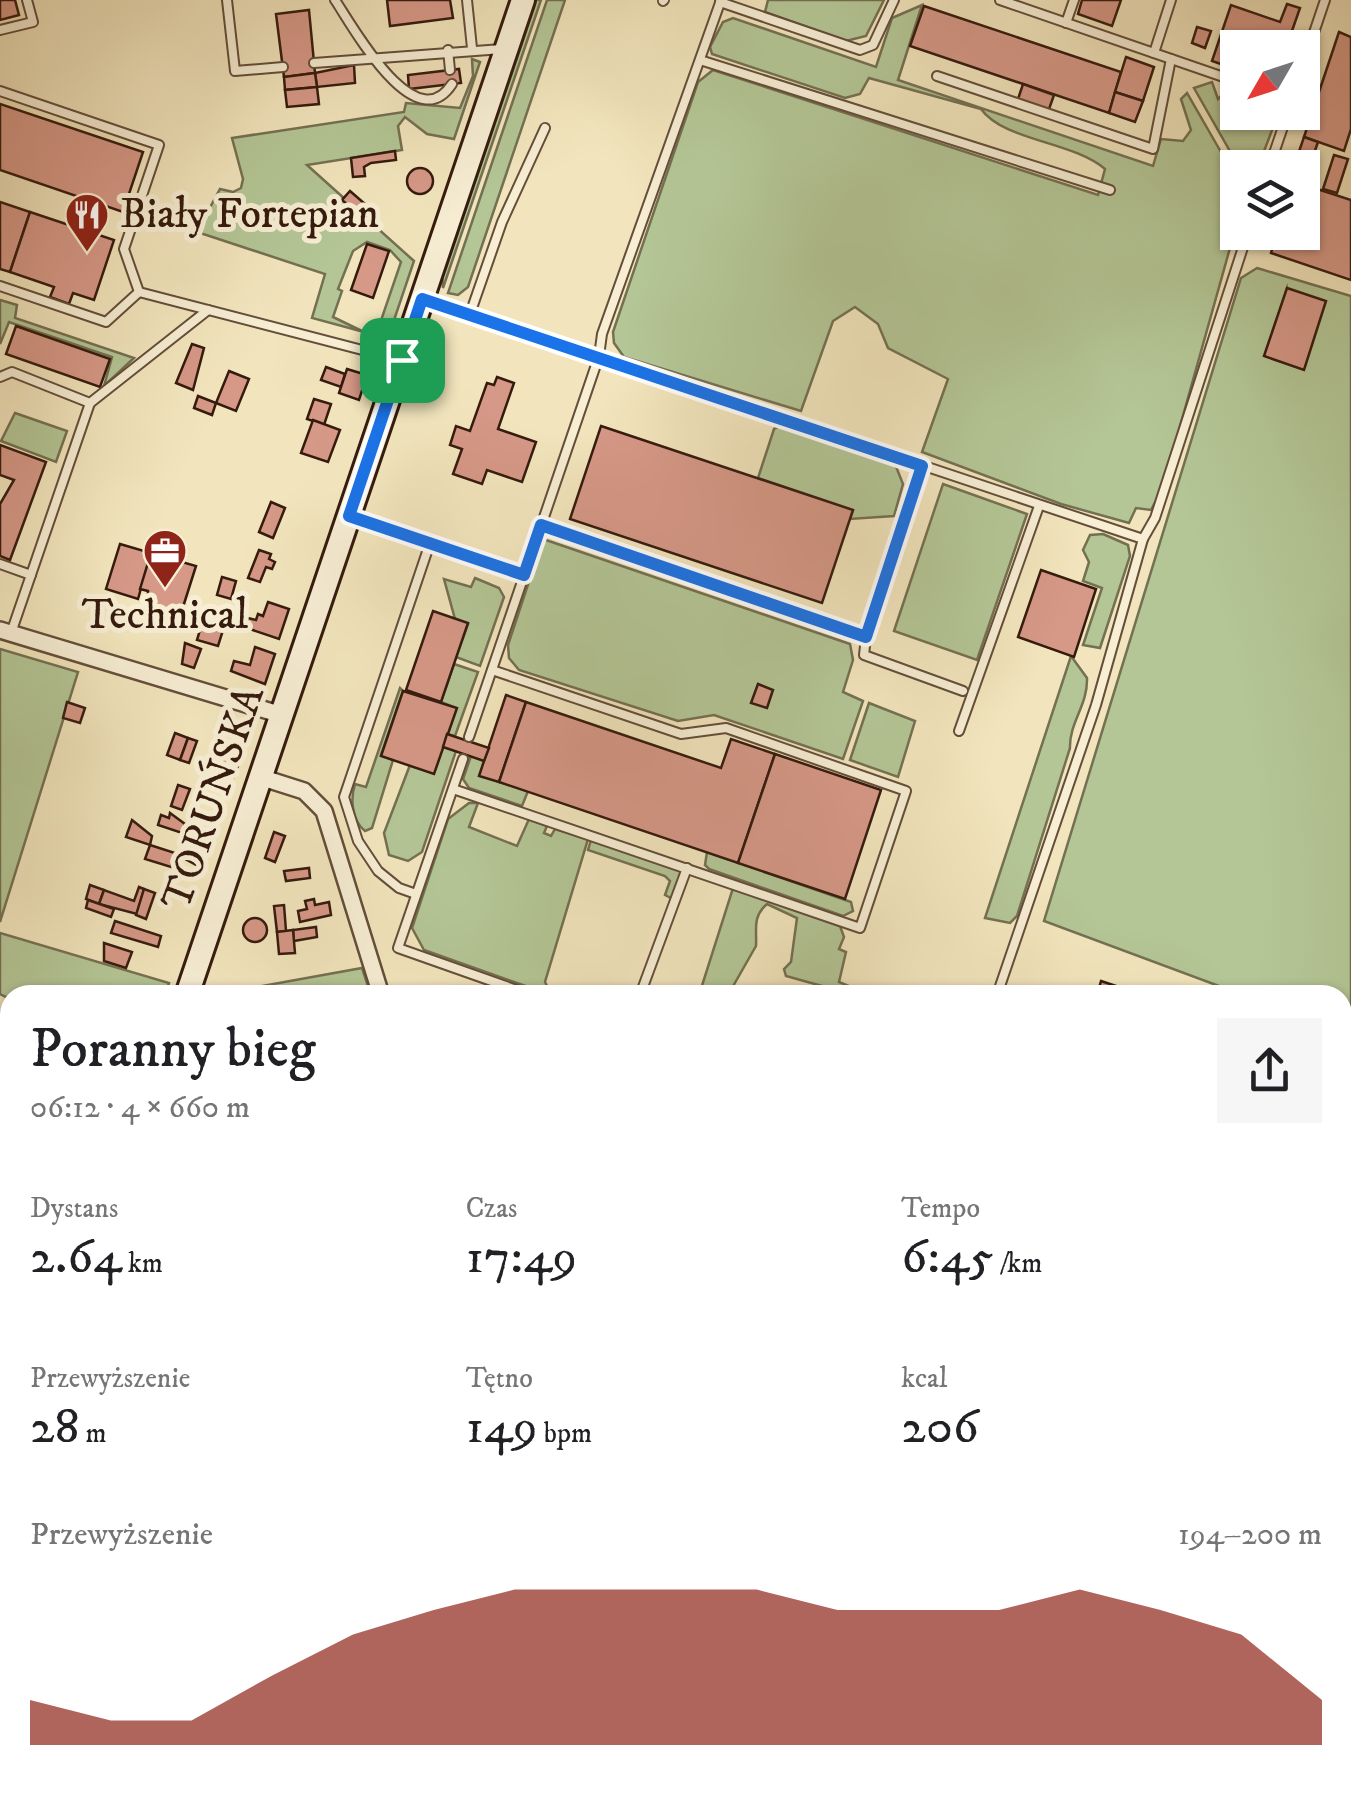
<!DOCTYPE html>
<html lang="pl">
<head>
<meta charset="utf-8">
<style>
  body { margin:0; font-family:"IM FELL DW Pica",serif; background:#f6f6f6; color:#202124; height:100vh; display:flex; flex-direction:column; font-size:38px; white-space:nowrap }
  * { box-sizing:border-box; margin:0 }
  p { font-size:32px; color:#757577 }
  .icon { flex:none; width:55px; height:55px; fill:none; stroke:currentColor; stroke-width:2; stroke-linecap:round; stroke-linejoin:round }
  .map { position:relative; flex:1; overflow:hidden }
  .drawer { position:absolute; left:0px; top:985px; width:1352px; height:810px; display:flex; flex-direction:column; background:#fff; border-radius:30px 30px 0 0; box-shadow:0 2px 8px #0004 }
  .drawer>* { flex:none }
  .needle { width:65px; rotate:231deg }
  .buttons { position:absolute; left:1220px; top:30px; display:grid; gap:20px }
  .buttons a { display:grid; place-items:center; width:100px; height:100px; border-radius:0px; background:#fff; box-shadow:0 2px 8px #0004; font-size:50px }
  .pin { position:absolute; display:grid; place-items:center; width:85px; height:85px; color:#fff; margin:-42px; border-radius:20px; box-shadow:0 5px 15px #0006 }
  .round { display:grid; place-items:center; flex:none; width:105px; height:105px; border-radius:0px; background:#f6f6f6 }
  .headline { display:flex; align-items:center; justify-content:space-between; height:170px; padding:0 30px }
  h1 { font-size:55px; font-weight:600; line-height:75px }
  .stats { display:grid; grid-template-columns:repeat(3,1fr); gap:15px; height:170px; padding:10px 30px }
  .stats div { display:grid; align-content:center }
  .stats b { font-size:50px; font-weight:600 }
  .stats small { font-size:28px; font-weight:400 }
  .stats p { font-size:28px }
  .chart { height:280px; padding:20px 30px }
  .chart p { display:flex; justify-content:space-between }
  .chart svg { width:100%; height:180px; margin-top:10px; fill:#8f2418; opacity:.7 }
  .map>svg:first-child { display:block }
  .green { fill:#b4c696; stroke:#747052; stroke-width:2.5; fill-rule:evenodd }
  .lines { fill:none; stroke-linecap:round; stroke-linejoin:round }
  .stream { stroke:#727d6f; stroke-width:5 }
  .building { fill:#d69887; stroke:#351b0e; stroke-width:2.5 }
  .lane-casing { stroke:#644e3a; stroke-width:12 }
  .street-casing { stroke:#644e3a; stroke-width:20 }
  .secondary-casing { stroke:#351b0e; stroke-width:28 }
  .lane { stroke:#f7eed4; stroke-width:8 }
  .street { stroke:#f7eed4; stroke-width:15 }
  .secondary { stroke:#f7eed4; stroke-width:22 }
  .route-casing { stroke:#fff; stroke-width:20 }
  .route { stroke:#1a73e8; stroke-width:12 }
  .labels { text-anchor:middle; dominant-baseline:central; stroke-width:10; stroke-linejoin:round; paint-order:stroke }
  .poi-label { font-size:42px; fill:#351b0e; stroke:#f7eed4; text-anchor:start }
  .street-label { font-size:42px; fill:#351b0e; stroke:#f7eed4 }
</style>
</head>
<body>
<div class="map">
<svg width="1351" height="1795" viewBox="0 0 1351 1795">
  <rect width="100%" height="100%" fill="#f2e5bd"/>
  <filter id="stains"><feTurbulence type="fractalNoise" baseFrequency=".002" numOctaves="4"/><feColorMatrix values="0 0 0 0 .2 0 0 0 0 .09 0 0 0 0 .02 0 0 0 .5 -.17"/></filter>
  <radialGradient id="worn" r=".72"><stop offset=".6" stop-color="#630" stop-opacity="0"/><stop offset="1" stop-color="#630" stop-opacity=".3"/></radialGradient>
  <!-- green -->
  <g class="green">
    <polygon points="535,0 541,0 443,288 442,274"/>
    <polygon points="547,0 565,0 468,287 458,295 448,293"/>
    <polygon points="768,0 884,0 866,36 846,41 765,12"/>
    <path d="M922 5 898 80 1153 166 1161 139 1183 141 1191 130 1181 99 1187 93 1237 180V223L1163 487 1151 510 1136 508 1129 523 1061 504 922 452 948 379 888 348 878 324 855 307 833 321 801 411 624 357 614 343 613 332 698 82 713 70 1098 195 1105 169C1072 141 1004 141 981 109L869 78 860 94 845 98 712 54 710 47 723 22 733 18 876 67 892 18Z"/>
    <polygon points="472,59 480,62 454,139 427,134 405,117 398,126 402,150 307,165 414,261 388,338 376,335 401,262 390,250 367,242 353,251 338,289 342,291 333,317 364,332 312,318 325,274 188,229 207,213 220,189 233,192 241,188 243,179 232,138 404,112 406,103 460,108 473,76"/>
    <polygon points="1212,82 1218,99 1227,91 1237,98 1238,112 1250,113 1254,123 1260,113 1270,115 1274,125 1258,167 1239,167 1194,88"/>
    <path d="M1257 268 1351 296V1243L1343 1245 1342 995H1243L1044 921 1241 278ZM1287 288 1303 369 1265 356Z"/>
    <polygon points="0,300 17,305 15,318 134,358 104,386 112,357 9,322 0,344"/>
    <polygon points="15,413 67,431 56,462 1,441"/>
    <polygon points="782,425 895,464 903,484 894,516 850,519 853,510 758,478 774,429"/>
    <polygon points="943,484 1027,514 977,660 894,631"/>
    <polygon points="1103,534 1128,545 1130,556 1100,648 1083,645 1102,588 1083,581 1089,562 1083,550 1090,535"/>
    <polygon points="543,539 850,644 853,660 843,692 863,701 843,759 714,715 678,721 519,670 509,658 508,645"/>
    <polygon points="475,578 499,588 504,597 480,666 456,657 468,624 455,619 444,579 471,587"/>
    <polygon points="0,649 78,672 0,922"/>
    <path d="M1071 656 1087 678C1088 705 1069 723 1070 748L1017 916 1010 923 985 918Z"/>
    <polygon points="454,664 478,672 455,736 447,734 456,708 441,702"/>
    <path d="M400 688 403 691 381 755 393 760 372 828 365 831C352 821 350 799 355 784L366 787Z"/>
    <polygon points="869,703 915,721 898,777 850,760"/>
    <polygon points="443,747 456,751 422,852 408,861 389,855 384,833 410,765"/>
    <polygon points="471,756 484,761 480,776 528,791 522,806 469,788 463,779"/>
    <polygon points="469,803 478,803 469,827 517,846 529,819 547,826 544,833 551,836 555,829 588,839 545,982 548,988 570,995 551,995 424,950 412,928 448,819"/>
    <polygon points="591,840 684,872 671,898 665,895 670,881 665,876 588,850"/>
    <polygon points="707,852 851,902 853,911 843,916 709,869 705,865"/>
    <path d="M733 888 840 926 844 937 839 949 846 952 839 982 870 995H823L822 986 786 976 784 969 791 962 797 918 767 904C752 917 757 929 756 946L728 995H699Z"/>
    <polygon points="0,933 169,983 165,995 10,995 10,999 0,994"/>
    <polygon points="362,968 371,995 213,995"/>
    <polygon points="1351,1257 1351,1687 1343,1688 1342,1260"/>
    <polygon points="10,1644 10,1781 0,1778 0,1646"/>
    <path d="M19 1785H165C123 1795 61 1795 19 1785Z"/>
    <polygon points="356,1785 602,1785 604,1795 355,1795"/>
    <polygon points="645,1785 1119,1785 1119,1795 625,1795"/>
  </g>
  <g class="lines">
    <!-- stream -->
    <g class="stream">
      <polyline points="0,1756 10,1771"/>
      <polyline points="54,1785 85,1795"/>
    </g>
  </g>
  <!-- building -->
  <g class="building">
    <polygon points="0,0 15,0 19,15 0,20"/>
    <polygon points="387,0 450,0 453,18 390,26"/>
    <polygon points="1082,0 1121,0 1112,26 1078,14"/>
    <polygon points="1287,4 1300,8 1286,48 1238,48 1238,70 1212,61 1231,5 1280,22"/>
    <polygon points="924,6 1121,72 1109,113 910,46"/>
    <polygon points="309,10 315,73 284,77 276,14"/>
    <polygon points="1197,27 1211,31 1205,48 1192,43"/>
    <polygon points="1339,32 1351,37 1351,129 1344,151 1304,137"/>
    <polygon points="1126,57 1154,67 1143,101 1115,92"/>
    <polygon points="354,65 355,83 317,87 315,73"/>
    <polygon points="459,69 461,83 409,89 408,75"/>
    <polygon points="315,73 317,87 285,90 284,77"/>
    <polygon points="1023,84 1054,95 1048,112 1017,102"/>
    <polygon points="317,87 319,104 287,107 285,90"/>
    <polygon points="1115,92 1143,101 1135,122 1109,113"/>
    <polygon points="0,104 143,152 123,212 0,170"/>
    <polygon points="1304,137 1318,142 1309,168 1295,163"/>
    <polygon points="395,151 396,160 371,163 364,167 365,176 353,177 351,158"/>
    <polygon points="1334,155 1348,159 1337,193 1323,189"/>
    <circle cx="420" cy="181" r="13"/>
    <polygon points="1302,184 1351,200 1351,280 1271,253 1277,232 1302,232"/>
    <polygon points="350,191 372,210 364,219 342,200"/>
    <polygon points="0,202 30,212 10,272 0,269"/>
    <polygon points="30,212 114,240 94,300 73,293 69,304 50,297 54,287 10,272"/>
    <polygon points="367,244 389,251 373,298 351,290"/>
    <polygon points="1287,288 1326,301 1304,370 1264,356"/>
    <polygon points="16,326 110,359 100,387 6,354"/>
    <polygon points="192,344 204,348 193,390 176,383"/>
    <polygon points="326,367 345,374 341,387 321,380"/>
    <polygon points="347,369 367,375 359,400 339,393"/>
    <polygon points="229,371 249,379 236,411 216,403"/>
    <polygon points="497,377 514,383 498,429 536,442 522,482 487,470 482,484 453,474 462,449 450,445 456,426 470,431 487,383 494,385"/>
    <polygon points="198,396 216,403 212,415 194,408"/>
    <polygon points="314,399 331,404 324,425 307,419"/>
    <polygon points="313,420 340,430 328,462 301,453"/>
    <polygon points="601,426 853,510 822,603 570,519"/>
    <polygon points="0,445 46,462 10,560 0,556 0,504 14,480 0,475"/>
    <polygon points="271,502 285,508 273,538 259,532"/>
    <polygon points="120,544 151,553 138,599 106,589"/>
    <polygon points="259,550 271,554 269,559 275,562 272,569 266,567 260,582 248,578"/>
    <polygon points="151,553 196,566 177,626 147,614 148,591 140,589"/>
    <polygon points="1041,570 1096,589 1074,657 1018,637"/>
    <polygon points="222,577 236,581 231,599 217,595"/>
    <polygon points="268,602 289,609 279,639 241,626 244,617 256,620 258,614 263,616"/>
    <polygon points="433,611 468,623 441,702 406,690"/>
    <polygon points="203,620 224,627 218,646 197,640"/>
    <polygon points="185,643 201,649 194,668 182,664"/>
    <polygon points="255,647 275,654 265,684 231,671 234,661 250,665"/>
    <polygon points="758,684 773,690 767,708 751,703"/>
    <polygon points="403,691 457,708 434,774 381,756"/>
    <polygon points="506,695 526,702 499,782 479,776"/>
    <polygon points="67,702 85,708 80,723 63,718"/>
    <polygon points="526,702 721,768 731,739 775,754 738,863 499,782"/>
    <polygon points="175,733 188,738 180,760 167,755"/>
    <polygon points="447,734 489,748 484,761 443,747"/>
    <polygon points="188,738 197,741 189,763 180,760"/>
    <polygon points="220,741 244,749 234,777 217,772 222,755 216,753"/>
    <polygon points="775,754 881,790 845,899 738,863"/>
    <polygon points="178,785 190,789 182,810 171,806"/>
    <polygon points="170,813 185,824 182,833 158,825 161,815 169,818"/>
    <polygon points="132,820 152,836 150,845 126,837"/>
    <polygon points="274,832 285,836 275,862 265,858"/>
    <polygon points="150,845 175,853 171,867 145,859"/>
    <polygon points="190,847 205,853 200,867 185,859"/>
    <polygon points="309,868 310,878 286,881 284,871"/>
    <polygon points="90,885 104,890 99,904 86,899"/>
    <polygon points="139,887 144,889 137,914 99,904 104,890 134,901"/>
    <polygon points="144,889 155,893 146,919 136,915"/>
    <polygon points="314,899 315,905 329,902 331,915 300,922 298,911 307,909 305,901"/>
    <polygon points="88,900 114,909 111,917 86,908"/>
    <polygon points="284,905 286,931 277,932 274,906"/>
    <circle cx="255" cy="930" r="12"/>
    <polygon points="115,921 161,936 158,947 111,933"/>
    <polygon points="316,927 317,937 294,941 293,930"/>
    <polygon points="293,930 295,953 279,954 277,932"/>
    <polygon points="104,943 132,952 126,968 104,961"/>
    <polygon points="1101,981 1143,995 1097,995"/>
  </g>
  <g class="lines">
    <defs>
      <g id="lane">
        <polyline points="227,0 235,71 283,67"/>
        <path d="M335 0C352 25 415 141 452 84"/>
        <polyline points="467,0 472,48"/>
        <polyline points="1000,0 1238,82"/>
        <polyline points="663,1 664,0"/>
        <polyline points="720,2 860,50 873,45 894,0"/>
        <polyline points="1066,23 1074,0"/>
        <polyline points="0,30 33,22 27,0"/>
        <polyline points="448,50 450,70"/>
        <polyline points="1154,53 1171,0"/>
        <polyline points="700,60 1110,190"/>
        <polyline points="314,63 502,49"/>
        <polyline points="1302,68 1325,0"/>
        <polyline points="937,76 1153,149 1171,59"/>
        <polyline points="0,91 159,145 124,249 139,292"/>
        <polyline points="1269,168 1288,112"/>
        <polyline points="0,286 106,322 139,292"/>
        <polyline points="139,292 397,359"/>
        <polyline points="427,300 1143,539 1096,705 997,995"/>
        <polyline points="470,314 502,222 545,128"/>
        <polyline points="0,377 12,372 90,403 11,633"/>
        <polyline points="90,403 208,310"/>
        <polyline points="353,518 524,575"/>
        <polyline points="541,525 866,637 921,466"/>
        <polyline points="1143,539 1155,518 1248,232"/>
        <polyline points="0,564 31,575"/>
        <polyline points="866,637 864,655 963,691"/>
        <polyline points="959,731 1039,506"/>
        <polyline points="469,737 599,356 602,334 721,0"/>
        <polyline points="463,759 398,948 531,995"/>
        <polyline points="453,789 860,928 906,791 726,728 681,734 492,670"/>
        <polyline points="416,894 399,888 378,871 358,841 344,797 430,543"/>
        <polyline points="640,995 687,868"/>
        <polyline points="0,1099 5,1086 10,1088"/>
        <polyline points="0,1392 10,1395"/>
      </g>
      <g id="street">
        <polyline points="0,630 282,715"/>
        <polyline points="260,777 304,791 324,811 381,995"/>
        <polyline points="1342,1252 1351,1250"/>
        <polyline points="0,1635 10,1635"/>
        <polyline points="610,1785 612,1795"/>
      </g>
      <g id="secondary">
        <polyline points="187,995 523,0"/>
        <polyline points="0,1549 10,1519"/>
      </g>
    </defs>
    <!-- lane casing -->
    <use href="#lane" class="lane-casing"/>
    <!-- street casing -->
    <use href="#street" class="street-casing"/>
    <!-- secondary casing -->
    <use href="#secondary" class="secondary-casing"/>
    <!-- lane -->
    <use href="#lane" class="lane"/>
    <!-- street -->
    <use href="#street" class="street"/>
    <!-- secondary -->
    <use href="#secondary" class="secondary"/>
  </g>
  <g class="lines">
    <defs>
      <polygon id="route" points="422,299 922,466 866,637 541,525 524,575 349,516"/>
    </defs>
    <!-- route casing -->
    <use href="#route" class="route-casing"/>
    <!-- route -->
    <use href="#route" class="route"/>
  </g>
  <!-- icons -->
  <defs>
    <symbol id="restaurant-pin" viewBox="-11 -11 22 30"><path d="M0 17L-7.5 6A9.5 9.5 0 1 1 7.5 6Z" fill="#8f2418" stroke="#f7eed4"/><path d="M-5-6h1v4h1v-4h1v4h1v-4h1v5L-1.5 .5V6h-2V.5L-5-1ZM5-6V6H3V1.5H1.5Q1.5-4 5-6Z" fill="#fff"/></symbol>
    <symbol id="office-pin" viewBox="-11 -11 22 30"><path d="M0 17L-7.5 6A9.5 9.5 0 1 1 7.5 6Z" fill="#8f2418" stroke="#f7eed4"/><path d="M-6-3h4V-5.5h4V-3h4V5H-6ZM-1-4.5V-3h2v-1.5ZM-6 0V1H6V0Z" fill="#fff"/></symbol>
  </defs>
  <g fill-rule="evenodd">
    <use href="#restaurant-pin" x="62" y="190" width="50" height="68"/>
    <use href="#office-pin" x="140" y="526" width="50" height="68"/>
  </g>
  <g class="labels">
    <!-- poi labels -->
    <g class="poi-label">
      <text x="120" y="215">Biały Fortepian</text>
      <text x="165" y="616" text-anchor="middle">Technical</text>
    </g>
    <!-- street labels -->
    <g class="street-label">
      <text transform="translate(214 798) rotate(-71)">TORUŃSKA</text>
    </g>
  </g>
  <rect width="100%" height="100%" filter="url(#stains)"/>
  <rect width="100%" height="100%" fill="url(#worn)"/>
</svg>
<div class="buttons">
<a><svg class="needle" viewBox="-14 -14 28 28"><path d="M0-13l5 13h-10z" fill="#e53935"/><path d="M0 13l5-13h-10z" fill="#757577"/></svg></a>
<a><svg class="icon" aria-label="layers" viewBox="0 0 24 24"><path d="M12 4l9 5-9 5-9-5zM3 14l9 5 9-5"/></svg></a>
</div>
<div class="pin" style="left:402px;top:360px;background:#1e9e55"><svg class="icon" aria-label="arrive" viewBox="0 0 24 24"><path d="M6 21V4h12l-3 4 3 4H6"/></svg></div>
<section class="drawer">
<div class="headline"><div><h1>Poranny bieg</h1><p>06:12 · 4 × 660 m</p></div><a class="round"><svg class="icon" aria-label="share" viewBox="0 0 24 24"><path d="M12 15V3M7 8l5-5 5 5M5 13v7h14v-7"/></svg></a></div>
<div class="stats">
<div><p>Dystans</p><b>2.64<small> km</small></b></div>
<div><p>Czas</p><b>17:49</b></div>
<div><p>Tempo</p><b>6:45<small> /km</small></b></div>
</div>
<div class="stats">
<div><p>Przewyższenie</p><b>28<small> m</small></b></div>
<div><p>Tętno</p><b>149<small> bpm</small></b></div>
<div><p>kcal</p><b>206</b></div>
</div>
<div class="chart"><p><span>Przewyższenie</span>194–200 m</p>
<svg viewBox="0 0 160 44" preserveAspectRatio="none"><path d="M0 44V33L10 38L20 38L30 27L40 17L50 11L60 6L70 6L80 6L90 6L100 11L110 11L120 11L130 6L140 11L150 17L160 33V44z"/></svg>
</div>
</section>
</div>
</body>
</html>
